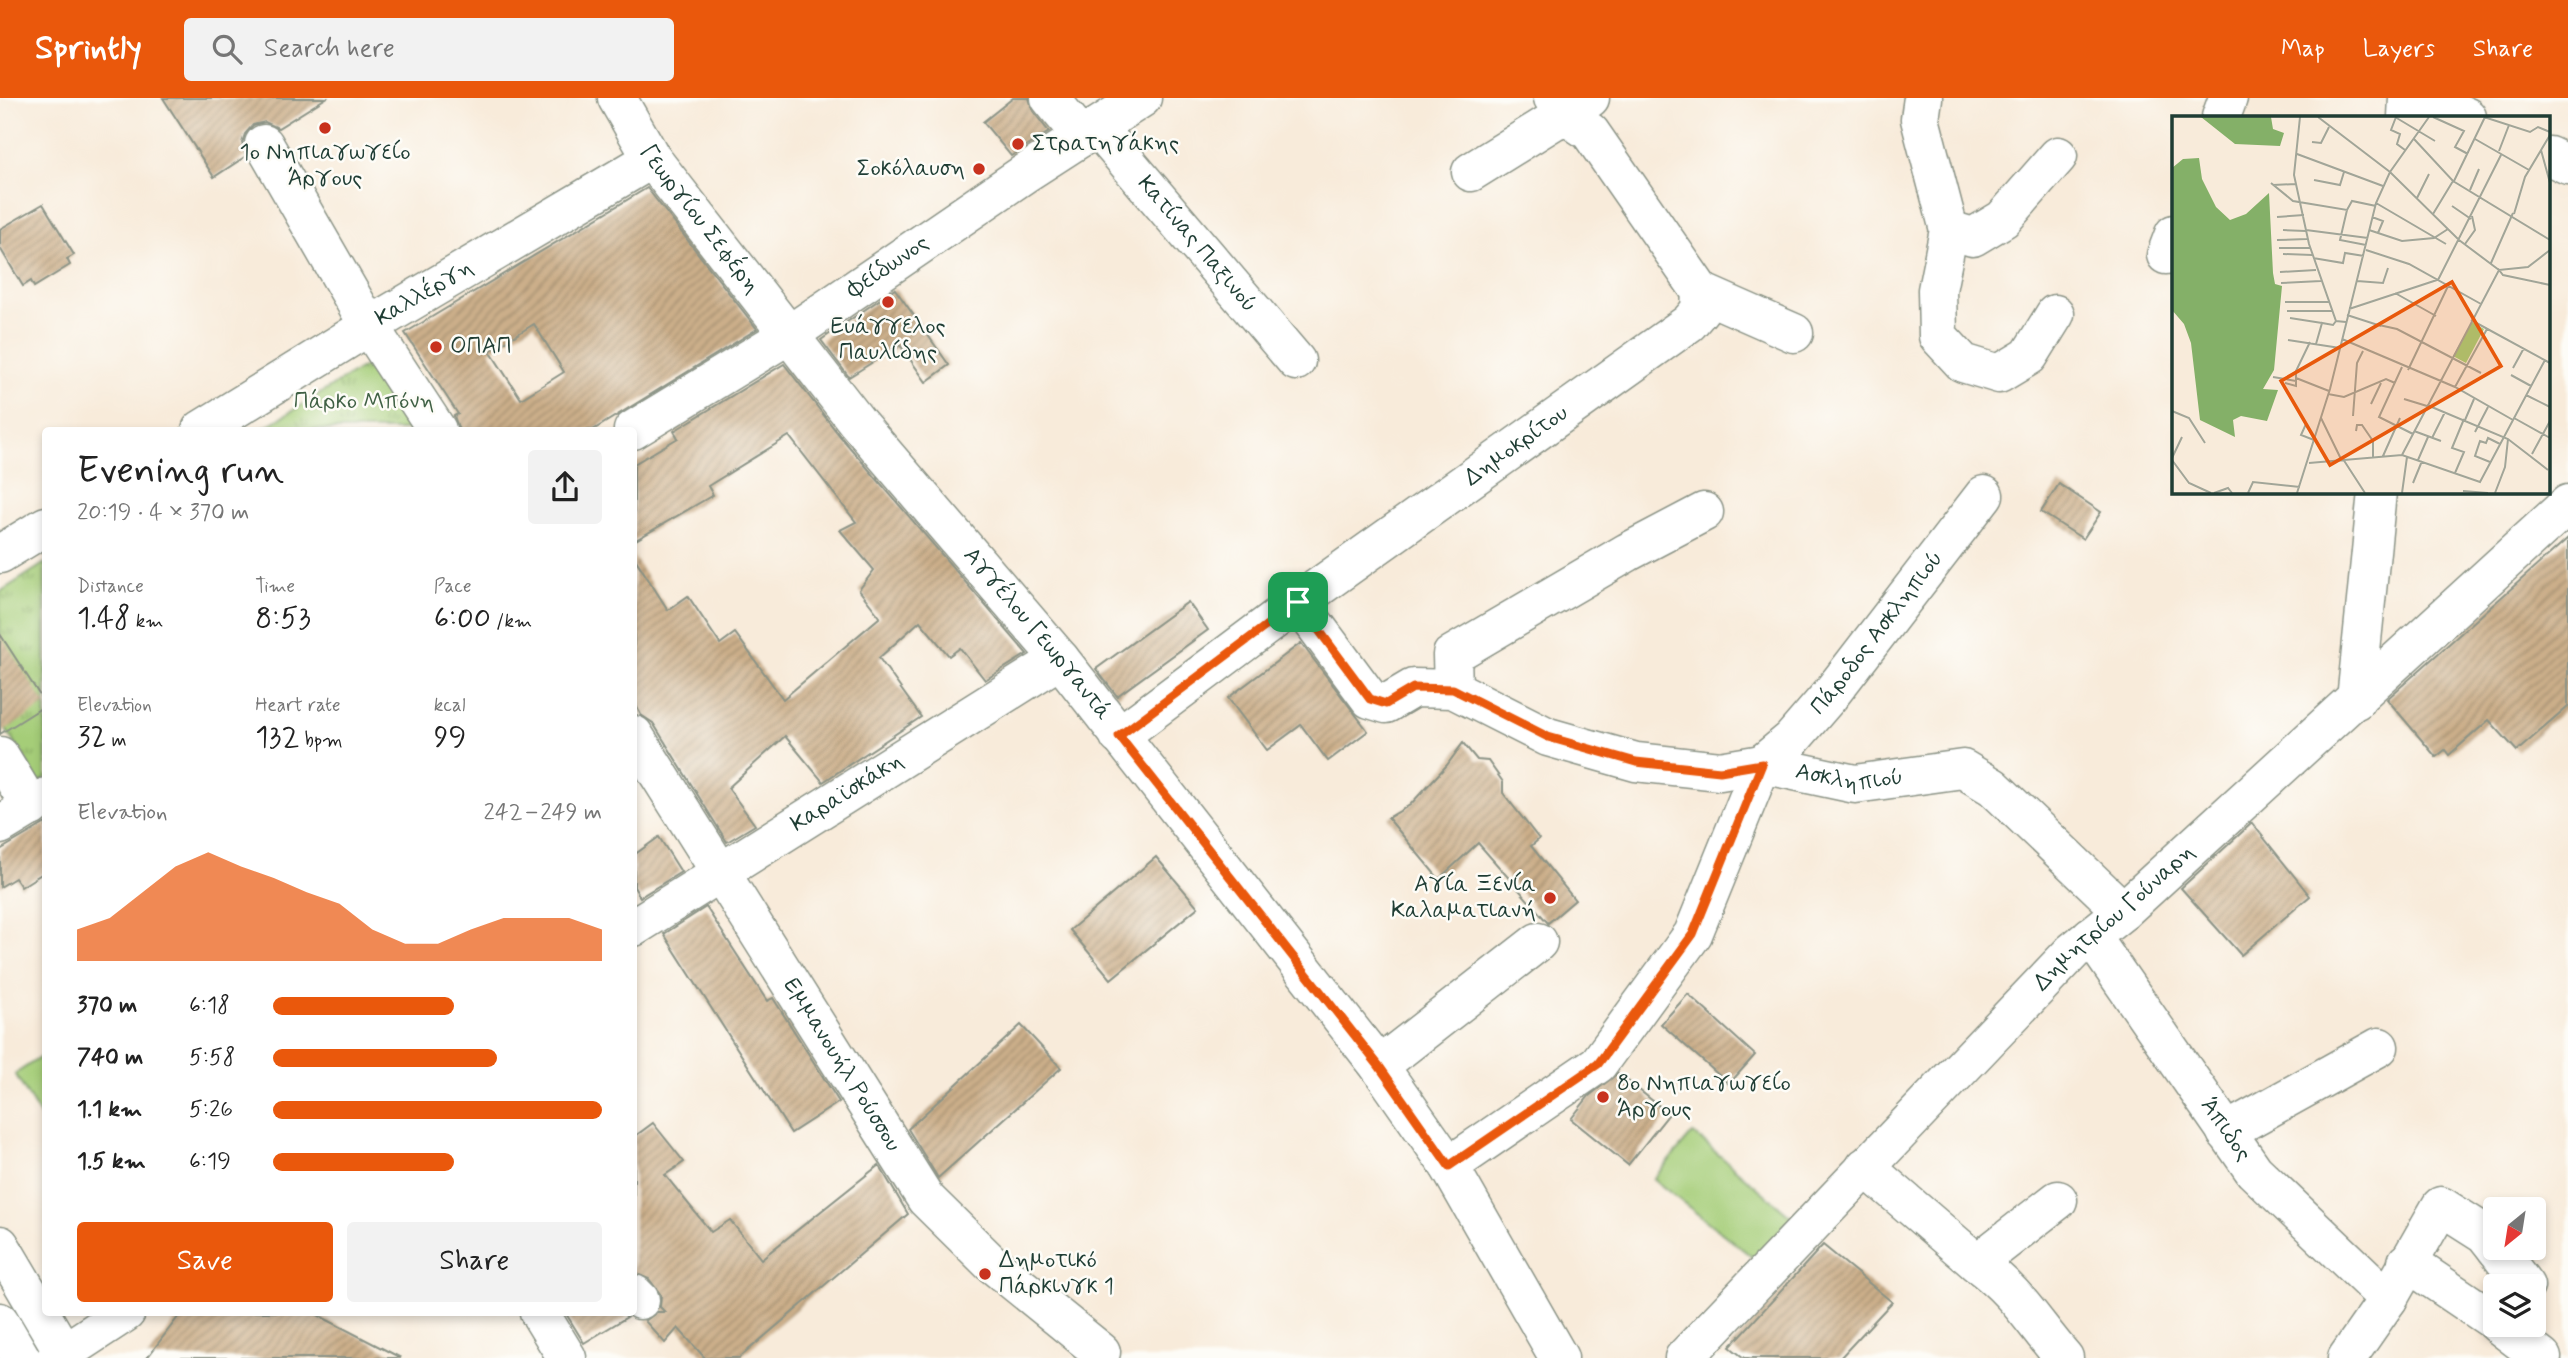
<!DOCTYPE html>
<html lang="en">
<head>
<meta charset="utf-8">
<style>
  body { margin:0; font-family:Mynerve,sans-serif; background:#f2f2f2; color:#222; height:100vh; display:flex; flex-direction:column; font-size:26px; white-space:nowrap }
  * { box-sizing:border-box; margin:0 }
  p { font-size:23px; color:#767676 }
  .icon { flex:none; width:38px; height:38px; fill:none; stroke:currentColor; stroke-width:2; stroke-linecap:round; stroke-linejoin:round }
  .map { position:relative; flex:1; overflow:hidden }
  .side { position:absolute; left:42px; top:329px; width:595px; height:889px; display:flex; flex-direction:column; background:#fff; border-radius:7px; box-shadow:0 4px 10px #0003 }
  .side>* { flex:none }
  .needle { width:46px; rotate:210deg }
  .buttons { position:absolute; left:2483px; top:1099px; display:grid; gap:14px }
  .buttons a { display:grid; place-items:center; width:63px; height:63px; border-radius:7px; background:#fff; box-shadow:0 4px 10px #0003; font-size:35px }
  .pin { position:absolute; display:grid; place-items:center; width:60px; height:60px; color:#fff; margin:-30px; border-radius:14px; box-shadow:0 4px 10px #0006 }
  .round { display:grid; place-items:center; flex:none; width:74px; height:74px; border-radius:7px; background:#f2f2f2 }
  .overview { display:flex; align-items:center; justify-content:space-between; height:119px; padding:0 35px }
  h1 { font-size:38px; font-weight:600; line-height:52px }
  .metrics { display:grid; grid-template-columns:repeat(3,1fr); gap:10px; height:119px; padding:7px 35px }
  .metrics div { display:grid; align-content:center }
  .metrics b { font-size:30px; font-weight:600 }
  .metrics small { font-size:19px; font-weight:400 }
  .metrics p { font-size:19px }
  .chart { height:196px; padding:14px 35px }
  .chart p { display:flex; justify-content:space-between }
  .chart svg { width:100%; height:126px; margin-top:7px; fill:#ea580c; opacity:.7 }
  .cta { display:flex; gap:14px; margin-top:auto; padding:14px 35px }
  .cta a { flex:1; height:80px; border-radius:7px; background:#ea580c; color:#fff; font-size:28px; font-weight:600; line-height:80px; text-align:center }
  .cta a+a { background:#f2f2f2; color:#222 }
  ul { padding:0 35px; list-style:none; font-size:23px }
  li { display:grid; grid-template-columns:112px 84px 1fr; align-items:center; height:52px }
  li i { height:18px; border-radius:9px; background:#ea580c }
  header { display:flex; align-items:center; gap:42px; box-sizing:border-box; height:98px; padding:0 35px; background:#ea580c; color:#fff }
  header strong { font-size:33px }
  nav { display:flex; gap:38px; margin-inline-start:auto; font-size:24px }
  .search { width:490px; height:63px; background:#f2f2f2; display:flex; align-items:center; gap:18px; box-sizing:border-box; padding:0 24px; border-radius:7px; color:#767676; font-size:26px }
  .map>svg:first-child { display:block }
  .grass { fill:#a5cd78; stroke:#628556; stroke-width:2 }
  .park { fill:url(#park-tufts); stroke:#628556; stroke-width:2 }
  .building { fill:url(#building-hatch); fill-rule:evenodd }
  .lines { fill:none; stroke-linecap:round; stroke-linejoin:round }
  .minor-casing { stroke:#8c9487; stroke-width:41 }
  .major-casing { stroke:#8c9487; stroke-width:41 }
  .minor { stroke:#fff; stroke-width:38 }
  .major { stroke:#fff; stroke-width:38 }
  .route-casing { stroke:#fff; stroke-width:14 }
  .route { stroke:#ea580c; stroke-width:9 }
  .poi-dot { fill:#c8321e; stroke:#fdfcf7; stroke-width:2.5 }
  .labels { text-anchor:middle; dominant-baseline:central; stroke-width:5; stroke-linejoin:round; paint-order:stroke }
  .poi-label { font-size:23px; fill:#1f3d34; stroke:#fdfcf7; text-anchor:start }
  .street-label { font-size:23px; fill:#1f3d34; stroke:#fdfcf7 }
  .park-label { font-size:23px; fill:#406145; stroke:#fdfcf7 }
  .inset-road { fill:none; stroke:#a1a598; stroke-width:2 }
  .view { fill:#e8590c; fill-opacity:0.15; stroke:#e8590c; stroke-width:3.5 }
  .inset-edge { fill:none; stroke:#1f3d34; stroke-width:3.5 }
</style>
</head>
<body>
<header>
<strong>Sprintly</strong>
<div class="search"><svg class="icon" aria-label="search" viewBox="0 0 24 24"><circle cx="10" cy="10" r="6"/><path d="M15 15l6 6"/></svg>Search here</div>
<nav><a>Map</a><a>Layers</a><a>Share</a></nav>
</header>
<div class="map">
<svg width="2568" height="1260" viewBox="0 0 2568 1260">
  <defs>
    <pattern id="park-tufts" width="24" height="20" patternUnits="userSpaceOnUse" patternTransform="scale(1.75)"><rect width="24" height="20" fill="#a5cd78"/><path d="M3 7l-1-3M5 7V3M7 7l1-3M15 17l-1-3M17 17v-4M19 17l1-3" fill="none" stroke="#86a863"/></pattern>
    <pattern id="building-hatch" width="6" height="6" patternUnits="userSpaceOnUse" patternTransform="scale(1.75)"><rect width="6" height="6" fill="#ccaf8a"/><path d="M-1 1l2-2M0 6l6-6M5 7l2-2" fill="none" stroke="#a59072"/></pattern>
  </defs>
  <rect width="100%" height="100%" fill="#fdfcf7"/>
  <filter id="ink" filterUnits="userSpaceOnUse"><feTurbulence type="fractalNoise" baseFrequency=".0143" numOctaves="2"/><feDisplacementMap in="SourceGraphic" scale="14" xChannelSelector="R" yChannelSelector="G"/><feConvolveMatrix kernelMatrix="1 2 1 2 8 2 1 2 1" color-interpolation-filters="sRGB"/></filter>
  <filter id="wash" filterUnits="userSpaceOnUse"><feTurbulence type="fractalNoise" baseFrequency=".00686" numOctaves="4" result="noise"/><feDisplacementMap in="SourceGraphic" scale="28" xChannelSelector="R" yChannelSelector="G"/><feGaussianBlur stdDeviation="1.57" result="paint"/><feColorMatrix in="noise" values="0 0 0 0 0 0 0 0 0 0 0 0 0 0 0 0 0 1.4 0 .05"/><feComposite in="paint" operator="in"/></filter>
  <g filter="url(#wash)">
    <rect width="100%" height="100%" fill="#f8ebda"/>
    <!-- grass -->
    <g class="grass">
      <polygon points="44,957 46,958 45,1026 15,976"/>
      <polygon points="1693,1035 1798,1124 1760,1165 1653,1081"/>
    </g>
    <!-- park -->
    <g class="park">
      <polygon points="373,263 416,332 261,332"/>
      <polygon points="45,465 46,680 39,685 0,622 0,494"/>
    </g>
    <g id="blocks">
      <!-- building -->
      <g class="building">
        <polygon points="163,0 326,0 278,30 265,24 253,27 245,36 242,45 246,58 214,79"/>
        <polygon points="1013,0 1029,0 1033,13 1049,34 1011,58 983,24"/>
        <path d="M647 90 757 231 593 332H459L454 318 458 316 405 235ZM534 226 564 274 521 301 490 253Z"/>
        <polygon points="43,106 74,157 67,161 70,167 34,189 31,183 23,188 0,150 0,131"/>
        <polygon points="895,191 949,267 926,284 900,247 849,279 821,242"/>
        <polygon points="784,266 840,338 1027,556 985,582 960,550 949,558 920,523 879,560 921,619 823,684 785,638 728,690 755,727 727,744 653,625 641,617 634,604 634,459 668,512 688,498 720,546 735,535 783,601 880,519 859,492 874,472 840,432 856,424 789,338 708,388 713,397 634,443 634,366 678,340 674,333"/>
        <polygon points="2059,386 2101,414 2083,441 2041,414"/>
        <polygon points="2568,440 2568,609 2517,653 2489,622 2449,657 2445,652 2436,659 2387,601"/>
        <polygon points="1188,504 1208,532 1117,598 1096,571"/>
        <polygon points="0,536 46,607 0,636"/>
        <polygon points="1301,545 1368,633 1328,663 1301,627 1267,652 1228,600"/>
        <polygon points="1463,645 1477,662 1488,663 1503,684 1503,695 1539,741 1531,748 1575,802 1548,825 1478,745 1439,781 1388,720 1410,707 1447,667"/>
        <polygon points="46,725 46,773 21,789 15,780 0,789 0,752"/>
        <polygon points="2252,725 2310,798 2241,857 2181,790"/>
        <polygon points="659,739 681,774 640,799 634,789 634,757"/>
        <polygon points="1156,759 1198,809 1111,881 1070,832"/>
        <polygon points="706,809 767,903 773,900 839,1004 791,1035 664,836"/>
        <polygon points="1688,896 1755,957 1729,986 1661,926"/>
        <polygon points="1021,927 1061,970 938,1080 908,1031"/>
        <polygon points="1618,975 1669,1016 1628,1067 1571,1021 1589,998"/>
        <polygon points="653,1025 684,1064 665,1077 711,1134 730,1122 761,1161 879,1067 908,1116 739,1260 705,1260 678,1230 665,1245 645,1223 657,1214 665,1214 660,1209 661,1197 649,1181 634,1175 634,1039"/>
        <polygon points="1823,1147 1892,1204 1840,1260 1744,1260 1730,1249"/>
        <polygon points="182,1214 312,1214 401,1260 147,1260"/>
        <polygon points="565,1214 622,1214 627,1219 584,1245"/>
      </g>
    </g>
  </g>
  <g filter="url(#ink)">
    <use href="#blocks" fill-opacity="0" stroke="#8c9487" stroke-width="2"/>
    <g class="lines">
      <defs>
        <g id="minor">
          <path id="s1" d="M617 0 652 61 857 324 1060 561 1379 968 1449 1068 1559 1260"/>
          <polyline points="1050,0 1082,39"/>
          <polyline points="1923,0 1920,21 1949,132 1937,192 1938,238 1963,265 1999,276 2029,258 2055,216"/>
          <polyline points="2221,19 2228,0"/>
          <polyline points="2407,19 2408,0"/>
          <path id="s2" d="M1097 29 1296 263"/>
          <polyline points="264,46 369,228 437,332"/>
          <polyline points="1471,74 1590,0"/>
          <polyline points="1949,132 1973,139 2003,121 2058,58"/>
          <polyline points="2166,157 2174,136"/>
          <polyline points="1701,194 1794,235"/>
          <path id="s3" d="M201 332 369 228 652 61"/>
          <polyline points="0,456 46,428"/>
          <path id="s4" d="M1298 504 1370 601 1386 606 1413 590 1453 591 1548 639 1636 664 1720 673 1762 666 1855 686 1963 671 1993 689 2123 813"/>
          <polyline points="1453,591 1452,557 1628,454 1704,414"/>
          <polyline points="2356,602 2377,394"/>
          <path id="s5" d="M634 637 926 1101 990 1164 1101 1254"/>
          <path id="s6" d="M1119 638 1298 504 1689 225 1700 212 1701 194 1590 34 1563 16 1553 0"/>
          <path id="s7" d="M634 829 1060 561"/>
          <path id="s8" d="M2091 838 2254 1073 2388 1201"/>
          <polyline points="1379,968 1538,844"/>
          <polyline points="2226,1034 2379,949"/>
          <path id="s9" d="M1449 1068 1598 966 1693 836 1762 666 1792 641 1830 597 1984 397"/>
          <polyline points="1865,1069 1977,1165 2058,1102"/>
          <polyline points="0,1147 67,1260"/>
          <polyline points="2496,1150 2525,1188"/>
          <polyline points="2407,1164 2496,1224"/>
          <path d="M1977 1165C2018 1195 2032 1223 2064 1260"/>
          <polyline points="634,1196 640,1202"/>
          <polyline points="539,1214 567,1260"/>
          <polyline points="0,1224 21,1260"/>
          <polyline points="2499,1227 2542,1260"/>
          <polyline points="56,1260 126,1214"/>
          <polyline points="2347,1260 2388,1201 2441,1108 2485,1136 2496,1150"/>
        </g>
        <g id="major">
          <polyline points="2425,0 2467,19"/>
          <polyline points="2549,58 2568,67"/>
          <path id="s10" d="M633 332 790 236 1024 76 1142 0"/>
          <polyline points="0,658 31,709"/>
          <polyline points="0,727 46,699"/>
          <path id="s11" d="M1684 1260 2073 853 2123 813 2568 406"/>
        </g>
      </defs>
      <!-- minor casing -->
      <use href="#minor" class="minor-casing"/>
      <!-- major casing -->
      <use href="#major" class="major-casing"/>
      <!-- minor -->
      <use href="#minor" class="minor"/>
      <!-- major -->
      <use href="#major" class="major"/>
    </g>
  </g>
  <g class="lines" filter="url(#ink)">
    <defs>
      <polygon id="route" points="1298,504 1370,601 1386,606 1413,590 1453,591 1548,639 1636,664 1720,673 1762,666 1693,836 1598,966 1449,1068 1379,968 1119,638"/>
    </defs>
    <!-- route casing -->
    <use href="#route" class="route-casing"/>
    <!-- route -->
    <use href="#route" class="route"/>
  </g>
  <!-- markers -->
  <g class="poi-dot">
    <circle cx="325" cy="30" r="7"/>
    <circle cx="1018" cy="46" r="7"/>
    <circle cx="979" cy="71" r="7"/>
    <circle cx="888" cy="204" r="7"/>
    <circle cx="436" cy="249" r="7"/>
    <circle cx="1550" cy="800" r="7"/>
    <circle cx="1603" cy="999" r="7"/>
    <circle cx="985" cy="1176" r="7"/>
  </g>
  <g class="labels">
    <!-- poi labels -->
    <g class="poi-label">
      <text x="1032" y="46">Στρατηγάκης</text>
      <text x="325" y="55" text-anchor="middle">1ο Νηπιαγωγείο<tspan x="325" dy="26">Άργους</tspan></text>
      <text x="965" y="71" text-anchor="end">Σοκόλαυση</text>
      <text x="888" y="229" text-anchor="middle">Ευάγγελος<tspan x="888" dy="26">Παυλίδης</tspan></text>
      <text x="450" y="249">ΟΠΑΠ</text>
      <text x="1536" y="787" text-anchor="end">Αγία Ξενία<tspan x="1536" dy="26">Καλαματιανή</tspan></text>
      <text x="1617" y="986">8ο Νηπιαγωγείο<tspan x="1617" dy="26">Άργους</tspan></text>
      <text x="999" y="1163">Δημοτικό<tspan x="999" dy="26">Πάρκινγκ 1</tspan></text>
    </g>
    <!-- street labels -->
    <g class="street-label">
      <text stroke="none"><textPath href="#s1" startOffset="147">Γεωργίου Σεφέρη</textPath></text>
      <text stroke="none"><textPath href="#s2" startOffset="154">Κατίνας Παξινού</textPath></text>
      <text stroke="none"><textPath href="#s10" startOffset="303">Φείδωνος</textPath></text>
      <text stroke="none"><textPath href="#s3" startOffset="262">Καλλέργη</textPath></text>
      <text stroke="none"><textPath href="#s6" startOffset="492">Δημοκρίτου</textPath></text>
      <text stroke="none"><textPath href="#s9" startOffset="700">Πάροδος Ασκληπιού</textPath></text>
      <text stroke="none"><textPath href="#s1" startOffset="682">Αγγέλου Γεωργαντά</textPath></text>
      <text stroke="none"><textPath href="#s4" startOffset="623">Ασκληπιού</textPath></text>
      <text stroke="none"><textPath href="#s7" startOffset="252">Καραϊσκάκη</textPath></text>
      <text stroke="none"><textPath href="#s11" startOffset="616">Δημητρίου Γούναρη</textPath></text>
      <text stroke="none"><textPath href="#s5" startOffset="390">Εμμανουήλ Ρούσσου</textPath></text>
      <text stroke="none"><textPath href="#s8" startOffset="236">Άπιδος</textPath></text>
    </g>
    <!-- park labels -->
    <g class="park-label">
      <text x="364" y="304">Πάρκο Μπόνη</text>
    </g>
  </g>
  <!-- overview -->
  <g transform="translate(2172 18)">
    <rect width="378" height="378" fill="#f8ebda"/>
    <path d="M29 1H99L101 13 112 17 108 30 63 28ZM27 42 30 63 44 91 58 104 74 98 97 77 101 157 103 168 110 170 102 254 91 273 106 274 95 305 69 300 61 304 63 321 28 304 19 227 12 208 0 194V52L11 43Z" fill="#84b068"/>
    <path d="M300 206 312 213 294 247 281 240Z" fill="#a5cd78"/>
    <path class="inset-road" d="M128 1 122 59 137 128 164 205 174 206M146 1 218 56 287 124 327 154 356 151 378 134M223 1 263 25M224 1 219 14 228 18 225 28 233 34M261 1 292 15 283 31 296 38M312 1 358 16 366 11 378 16M242 23 281 65 378 124M303 23 357 54M140 26 149 27 157 11M369 34 378 67M327 35 337 9M125 38 211 70M142 64 168 69 172 56M282 65 313 1M99 67 121 85 175 94 180 85 204 90M101 69 124 68M298 74 307 53M245 82 257 58M204 87 274 128M280 90 299 103M175 94 168 124 194 129M261 98 281 65M342 98 353 61 378 19M105 101 132 99M200 101 211 105 206 117M111 114 134 115M134 114 196 122M197 114 230 125 262 122 276 113M105 124 135 123M293 128 303 114 300 100M107 132H138M194 134 237 148 309 188M111 138 140 139M141 142 171 147 173 137 192 140M319 147 341 97M108 156 144 154M266 164 329 39M185 165 211 167 216 152M109 167 149 165M223 177 264 200M113 186H157M177 193 265 164M115 195H160M175 199 209 210M118 202 150 207M299 204 378 247M207 209 225 213 309 257M170 223 283 271 341 304M116 224 168 232M144 228 150 207 161 209 164 205M230 251 207 301 241 318M341 252 352 232M236 254 277 168M339 259 359 270M101 261 124 265M124 262 157 275M113 267 124 270V255L138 226M283 271 315 213M156 278 172 281 214 263 223 267M354 279 378 291M232 283 255 290M199 288 209 267M255 289 336 323 376 354M0 295 17 302 33 327M181 300 185 247 191 235M149 302 169 343M342 302 378 322M293 304 302 283M134 308 129 319 142 324M184 315 185 309H190L201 325V341M242 315 269 325M303 316 316 291M260 322 273 296M360 338 378 305M230 339 327 154 331 159 378 169M211 340 228 302M0 342 10 321M171 343 193 377M0 344 17 367 39 377M246 344 256 321M318 346 303 340 308 325 314 327 316 322 328 328M137 347 230 339 308 366 373 244M283 357 292 336 280 332 292 303M241 367 250 345M291 375 316 377M42 377 56 372 60 377M76 377 81 366 128 371M125 377 158 273 204 87 218 56 257 1M230 377 235 341M323 377 333 351 336 323"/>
    <path class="view" d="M280 166 329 250 158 349 109 265Z"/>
    <rect width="378" height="378" class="inset-edge"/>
  </g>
</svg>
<div class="buttons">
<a><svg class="needle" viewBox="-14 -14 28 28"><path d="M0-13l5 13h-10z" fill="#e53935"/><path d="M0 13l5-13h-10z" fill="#767676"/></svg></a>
<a><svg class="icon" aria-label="layers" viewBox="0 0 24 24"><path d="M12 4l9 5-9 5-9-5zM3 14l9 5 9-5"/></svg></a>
</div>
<div class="pin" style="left:1298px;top:504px;background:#1e9e55"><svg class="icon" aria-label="arrive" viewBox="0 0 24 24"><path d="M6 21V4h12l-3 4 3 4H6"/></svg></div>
<section class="side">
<div class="overview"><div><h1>Evening run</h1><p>20:19 · 4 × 370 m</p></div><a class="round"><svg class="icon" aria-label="share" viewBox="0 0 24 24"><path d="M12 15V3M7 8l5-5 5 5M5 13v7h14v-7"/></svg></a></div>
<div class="metrics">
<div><p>Distance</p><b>1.48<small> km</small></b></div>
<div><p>Time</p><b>8:53</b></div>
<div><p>Pace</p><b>6:00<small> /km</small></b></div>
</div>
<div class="metrics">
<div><p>Elevation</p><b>32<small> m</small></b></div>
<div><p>Heart rate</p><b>132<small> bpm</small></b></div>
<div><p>kcal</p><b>99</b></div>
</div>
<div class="chart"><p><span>Elevation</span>242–249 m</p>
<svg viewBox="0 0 160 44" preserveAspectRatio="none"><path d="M0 44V33L10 29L20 20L30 11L40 6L50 11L60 15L70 20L80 24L90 33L100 38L110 38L120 33L130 29L140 29L150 29L160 33V44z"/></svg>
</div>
<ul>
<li><b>370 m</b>6:18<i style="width:55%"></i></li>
<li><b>740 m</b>5:58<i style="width:68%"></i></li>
<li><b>1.1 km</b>5:26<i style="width:100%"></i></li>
<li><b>1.5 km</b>6:19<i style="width:55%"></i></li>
</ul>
<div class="cta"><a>Save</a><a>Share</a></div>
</section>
</div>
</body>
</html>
